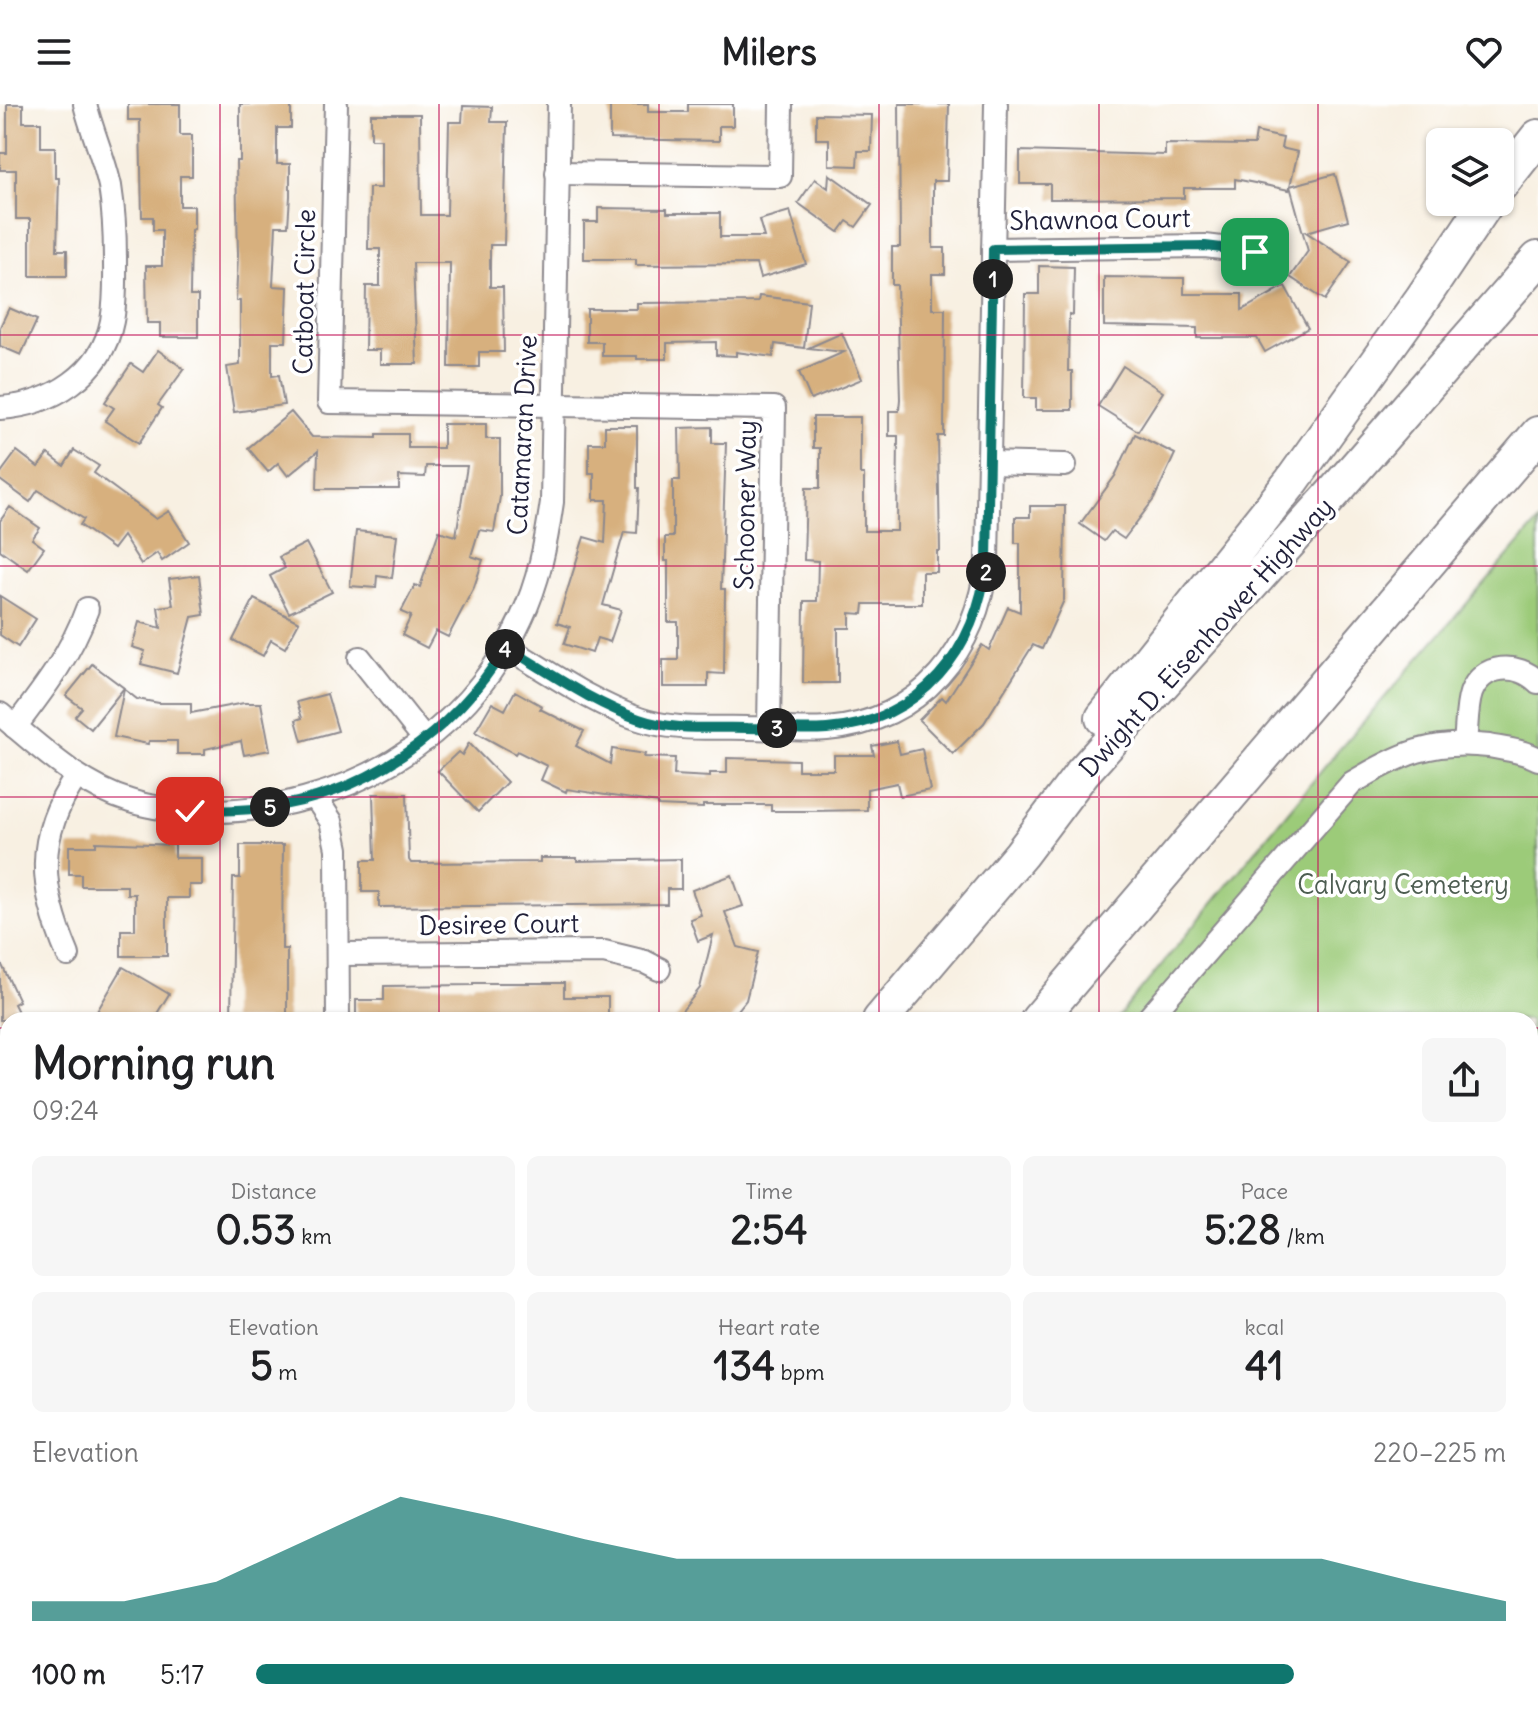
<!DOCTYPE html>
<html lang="en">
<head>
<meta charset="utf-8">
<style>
  body { margin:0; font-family:Delius,sans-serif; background:#f6f6f6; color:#202124; height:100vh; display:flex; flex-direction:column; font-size:30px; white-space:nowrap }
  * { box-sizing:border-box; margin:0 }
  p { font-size:26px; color:#757577 }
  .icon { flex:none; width:44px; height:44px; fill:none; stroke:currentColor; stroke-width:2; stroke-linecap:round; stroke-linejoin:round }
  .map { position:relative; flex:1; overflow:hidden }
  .panel { position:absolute; left:0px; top:908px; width:1538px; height:710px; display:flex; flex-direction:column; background:#fff; border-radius:24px 24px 0 0; box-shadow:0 2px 6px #0004 }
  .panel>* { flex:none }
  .buttons { position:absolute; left:1426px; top:24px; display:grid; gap:16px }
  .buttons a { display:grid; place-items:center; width:88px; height:88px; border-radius:12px; background:#fff; box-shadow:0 2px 6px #0004; font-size:40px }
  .pin { position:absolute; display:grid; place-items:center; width:68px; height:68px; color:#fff; margin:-34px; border-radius:16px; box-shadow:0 4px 12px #0006 }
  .km { position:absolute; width:40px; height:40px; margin:-20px; border-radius:50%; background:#222; color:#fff; font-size:22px; line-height:40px; text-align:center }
  .round { display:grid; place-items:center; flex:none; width:84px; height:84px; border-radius:12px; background:#f6f6f6 }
  .headline { display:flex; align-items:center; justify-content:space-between; height:136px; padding:0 32px }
  h1 { font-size:44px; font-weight:700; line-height:60px }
  .figures { display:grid; grid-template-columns:repeat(3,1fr); gap:12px; height:136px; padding:8px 32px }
  .figures div { display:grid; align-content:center; border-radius:12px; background:#f6f6f6; text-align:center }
  .figures b { font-size:40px; font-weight:700 }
  .figures small { font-size:22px; font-weight:400 }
  .figures p { font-size:22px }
  .chart { height:224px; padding:16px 32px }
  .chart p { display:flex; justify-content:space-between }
  .chart svg { width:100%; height:144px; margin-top:8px; fill:#0f766e; opacity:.7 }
  ul { padding:0 32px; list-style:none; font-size:26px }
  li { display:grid; grid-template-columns:128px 96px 1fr; align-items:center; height:60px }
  li i { height:20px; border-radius:10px; background:#0f766e }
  header { display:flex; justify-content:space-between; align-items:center; height:104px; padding:0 32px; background:#fff; font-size:36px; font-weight:700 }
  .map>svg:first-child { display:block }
  .green { fill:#9ccb79; stroke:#5f765a; stroke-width:2 }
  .building { fill:#d7b07e }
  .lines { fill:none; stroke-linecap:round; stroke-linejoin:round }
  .minor-casing { stroke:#8d898e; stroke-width:26 }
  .highway-casing { stroke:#8d898e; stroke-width:38 }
  .minor { stroke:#fff; stroke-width:22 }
  .highway { stroke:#fff; stroke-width:34 }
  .route-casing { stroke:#fff; stroke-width:16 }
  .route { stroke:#0f766e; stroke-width:10 }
  .grid { fill:none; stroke:#c2185b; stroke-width:2; stroke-opacity:0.55 }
  .labels { text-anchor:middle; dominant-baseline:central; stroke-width:7; stroke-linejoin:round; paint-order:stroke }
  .street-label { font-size:26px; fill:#22223b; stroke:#fff }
  .park-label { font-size:26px; fill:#4d5d51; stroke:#fff }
</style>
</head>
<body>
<header><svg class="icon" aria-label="menu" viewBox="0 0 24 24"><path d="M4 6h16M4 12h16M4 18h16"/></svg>Milers<svg class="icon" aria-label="heart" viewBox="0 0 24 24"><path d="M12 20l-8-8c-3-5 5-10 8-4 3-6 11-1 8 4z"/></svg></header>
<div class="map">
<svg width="1538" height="1617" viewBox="0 0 1538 1617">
  <rect width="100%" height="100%" fill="#fff"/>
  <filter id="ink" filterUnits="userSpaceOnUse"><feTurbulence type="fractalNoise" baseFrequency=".0125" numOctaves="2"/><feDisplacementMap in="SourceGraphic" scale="16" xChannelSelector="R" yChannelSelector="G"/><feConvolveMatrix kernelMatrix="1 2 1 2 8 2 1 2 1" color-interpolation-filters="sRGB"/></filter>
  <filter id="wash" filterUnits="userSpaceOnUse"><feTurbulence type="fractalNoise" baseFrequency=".006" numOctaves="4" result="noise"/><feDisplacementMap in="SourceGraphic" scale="32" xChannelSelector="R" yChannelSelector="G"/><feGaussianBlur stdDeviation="1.8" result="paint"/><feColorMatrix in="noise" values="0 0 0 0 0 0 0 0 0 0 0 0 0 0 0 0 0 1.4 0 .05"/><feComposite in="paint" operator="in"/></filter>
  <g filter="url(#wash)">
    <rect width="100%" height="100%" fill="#f8f0e2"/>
    <!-- green -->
    <g class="green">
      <polygon points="1538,418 1538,1617 1276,1617 1276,1610 1530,1610 1530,916 1116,916 1337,648"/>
      <polygon points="586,1610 1211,1610 1211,1617 580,1617"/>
    </g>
    <g id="blocks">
      <!-- building -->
      <g class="building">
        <polygon points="7,0 23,0 23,18 41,18 41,43 55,43 55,74 59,74 57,146 67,146 67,172 30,172 30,115 16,115 16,66 0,66 0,49 7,49"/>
        <polygon points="128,0 180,0 180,31 192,31 192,72 180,72 180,102 194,102 194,125 191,126 190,192 198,192 198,233 160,233 160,219 147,219 146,162 162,162 162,126 153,126 153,113 142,113 140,16 128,16"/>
        <polygon points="240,0 291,0 291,24 277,24 277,60 290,60 290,92 288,122 276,122 273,182 288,183 286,238 272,238 272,272 279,271 284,301 234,308 227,263 240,261 240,197 236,197 238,151 236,57 240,57"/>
        <polygon points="610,0 648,0 648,8 688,8 688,0 733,0 733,22 719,22 719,37 610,35"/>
        <polygon points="899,0 949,0 947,77 933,77 933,144 945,144 945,170 932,170 932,205 945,205 944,332 938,332 940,447 937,447 937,468 922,468 922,500 864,500 863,510 850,509 850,524 838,524 838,579 803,579 804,497 817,497 818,457 804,456 806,384 820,384 820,344 813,344 813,313 860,313 860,370 864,370 864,427 897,427 898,332 889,332 889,307 899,307 900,295 897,181 892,181 892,143 900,143"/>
        <polygon points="463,2 492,3 491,18 507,18 504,141 490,141 490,183 503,183 504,248 479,248 479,263 449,263 450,159 413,159 417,260 380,260 380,246 365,246 366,182 380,182 380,145 368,145 369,84 381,84 381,35 371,35 371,10 420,10 421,111 447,111 449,18 462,18"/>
        <polygon points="816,10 872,11 871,47 858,47 857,62 829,61 829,35 816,35"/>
        <polygon points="1256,28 1283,34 1281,44 1298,48 1290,82 1335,70 1348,116 1306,128 1351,158 1325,196 1290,173 1308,147 1290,82 1289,86 1235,75 1235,84 1184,84 1184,94 1050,95 1050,80 1020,80 1020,47 1165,51 1165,40 1254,41"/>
        <polygon points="829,70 872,101 856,123 847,117 839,128 798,99 815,75 828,84"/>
        <polygon points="598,104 667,105 667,109 720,109 720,133 764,133 759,116 790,107 806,160 760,174 756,160 636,161 636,155 584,155 584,118 598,118"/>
        <polygon points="1039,162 1074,163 1073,211 1069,210 1068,267 1072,267 1072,306 1036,306 1036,294 1024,294 1025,190 1039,190"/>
        <polygon points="1104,173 1184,174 1184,190 1242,190 1242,206 1285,182 1308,224 1265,248 1257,234 1197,234 1197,224 1104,222"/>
        <polygon points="759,192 809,198 804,244 775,240 773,253 736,248 736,252 716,251 716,238 667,239 667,255 637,255 637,252 602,252 602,238 587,238 587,205 637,205 637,199 758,198"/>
        <polygon points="9,204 37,216 21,251 0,242 0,223"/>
        <polygon points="842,229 862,275 811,296 799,268 844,248 808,244"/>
        <polygon points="158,246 184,265 158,301 162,304 139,339 105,317 114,304 105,298 131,260 143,268"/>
        <polygon points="1123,262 1163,288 1138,327 1098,302"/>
        <polygon points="291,308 312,333 377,334 377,330 408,330 408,344 443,344 443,320 486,320 486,335 500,335 500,393 494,428 479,426 471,452 483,456 474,483 448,533 436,527 427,544 402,531 411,512 401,508 415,481 420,483 439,427 456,432 467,362 426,362 425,373 399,372 399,385 317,385 318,347 288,372 278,359 268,368 248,344"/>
        <polygon points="605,322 637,322 637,384 639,384 637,429 624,428 603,501 621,506 610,538 597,534 592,549 564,540 570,523 557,519 584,433 605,439 607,396 594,396 594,369 589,369 589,339 605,339"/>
        <polygon points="712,323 712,339 726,339 721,485 725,485 724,570 708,569 708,583 663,583 663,556 678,556 678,518 668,518 668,457 665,457 665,433 673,433 673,376 680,376 679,324"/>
        <polygon points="1135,330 1175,350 1154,395 1124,435 1112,427 1104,437 1080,420 1115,372"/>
        <polygon points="74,346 99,362 94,369 156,415 169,407 189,438 162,457 157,449 141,460 123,432 113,445 80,421 84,415 38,386 30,398 0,376 0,370 17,347 38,363 48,350 64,362"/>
        <polygon points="1030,402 1065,402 1064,496 1042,545 1033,541 984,619 953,650 919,616 942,593 946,597 982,541 989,546 1008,503 1020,508 1020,439 1015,439 1015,413 1030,413"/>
        <polygon points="10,403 40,424 32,435 44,444 28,466 0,446 0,417"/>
        <polygon points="356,427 397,431 392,474 377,472 376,484 350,482"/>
        <polygon points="306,439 332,488 289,509 270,472 285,464 279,453"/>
        <polygon points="199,471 204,511 192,513 177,569 141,560 145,547 132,543 139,518 161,524 158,503 173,501 169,475"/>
        <polygon points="0,492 36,515 18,543 0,531"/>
        <polygon points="254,495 299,518 285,544 271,536 263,552 233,536"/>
        <polygon points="92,560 124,584 91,625 75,612 82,604 66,592"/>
        <polygon points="124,585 137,595 159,599 191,599 191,609 244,599 261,599 270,646 244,651 241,637 205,645 205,650 177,650 177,637 149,637 148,640 114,633"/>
        <polygon points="515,587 542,602 540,605 584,627 576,642 610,660 612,645 645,650 644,653 675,654 674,671 710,673 710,669 727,669 727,654 798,656 798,666 834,666 834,651 874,651 872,642 897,637 900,650 922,645 930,686 900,692 897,679 867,685 867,706 811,707 771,707 771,701 703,701 703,704 658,702 658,699 567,685 566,688 541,676 547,662 517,647 515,650 475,628 492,599 505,606"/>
        <polygon points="327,590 338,627 302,637 296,616 302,614 297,598"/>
        <polygon points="469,639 507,678 478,708 438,667 458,648 462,651"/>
        <polygon points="373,690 407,690 409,756 411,759 540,758 540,754 577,754 577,757 681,755 681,785 667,785 667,800 379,803 379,788 362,788 362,756 375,756"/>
        <polygon points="96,738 175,741 175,754 202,754 202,781 189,781 189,794 167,794 167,852 121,852 121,826 135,826 135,790 127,790 127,782 81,782 81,770 69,770 69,742 96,742"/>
        <polygon points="240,741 283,741 282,845 287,845 287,916 231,916 233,774 240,774"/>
        <polygon points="732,771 743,802 725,808 738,843 758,848 746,896 730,916 675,916 700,884 713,831 698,837 690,815 701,811 692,786"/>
        <polygon points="0,857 19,897 14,900 22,916 0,916"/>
        <polygon points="123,863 169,890 153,916 92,916"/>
        <polygon points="473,879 564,879 564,893 608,893 608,916 356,916 356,896 384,896 384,882 473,881"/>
      </g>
    </g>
  </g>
  <g filter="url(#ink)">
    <use href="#blocks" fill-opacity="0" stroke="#8d898e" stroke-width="2"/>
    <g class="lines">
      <defs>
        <g id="minor">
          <polyline points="336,0 329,298 774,304 769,624"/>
          <polyline points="557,69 780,72 781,0"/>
          <polyline points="993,145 1205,142 1255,148"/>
          <path d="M0 304C51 301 102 270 112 217 116 196 115 176 115 155 115 131 114 107 110 82 104 54 92 28 85 0"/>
          <polyline points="989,359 1065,361"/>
          <path d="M506 543C549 568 592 599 639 615 673 627 713 623 748 624 774 624 801 627 827 625 922 617 977 546 987 456L996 0"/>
          <polyline points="360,554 425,636"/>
          <path d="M0 610C40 643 80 682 130 697 155 705 182 707 208 707 341 708 465 637 521 515 539 478 546 439 552 398L559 0"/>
          <path d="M15 623C44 585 71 550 87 505"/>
          <path d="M1465 639C1467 624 1466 604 1471 589 1482 559 1518 558 1538 578"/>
          <polyline points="315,693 331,717 337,745 338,916"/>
          <polyline points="338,850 604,848 645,858 659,865"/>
          <path d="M68 851C40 785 34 733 77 672"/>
          <path d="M1147 916 1352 679C1400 650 1432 635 1489 642 1505 645 1524 647 1538 655"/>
          <polyline points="1530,1045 1538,1042"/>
          <polyline points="0,1054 8,1061"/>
          <polyline points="1530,1347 1538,1360"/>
          <polyline points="0,1540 8,1538"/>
          <polyline points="1530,1593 1538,1586"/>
          <polyline points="1446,1610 1454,1617"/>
          <polyline points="548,1617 554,1610"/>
          <polyline points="1265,1617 1265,1610"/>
          <polyline points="1506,1617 1512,1610"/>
        </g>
        <g id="highway">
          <polyline points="1500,81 1538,33"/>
          <polyline points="1103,614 1292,377 1422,195 1487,98"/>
          <polyline points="880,916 1021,750 1082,669 1337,385 1538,155"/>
          <polyline points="1038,916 1538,330"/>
          <polyline points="287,1617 293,1610"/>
          <polyline points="437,1617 443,1610"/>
        </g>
      </defs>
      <!-- minor casing -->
      <use href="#minor" class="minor-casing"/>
      <!-- highway casing -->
      <use href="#highway" class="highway-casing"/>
      <!-- minor -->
      <use href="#minor" class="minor"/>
      <!-- highway -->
      <use href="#highway" class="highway"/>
    </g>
  </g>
  <g class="lines" filter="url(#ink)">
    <defs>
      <path id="route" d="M190 707C214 707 239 707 263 704 365 692 453 629 506 543 549 568 592 599 639 615 673 627 712 623 748 624 774 624 801 627 827 625 922 617 977 546 987 456L993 145 1205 142 1255 148"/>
    </defs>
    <!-- route casing -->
    <use href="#route" class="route-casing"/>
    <!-- route -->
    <use href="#route" class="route"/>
  </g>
  <!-- grid -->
  <path class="grid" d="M220 0V916M439 0V916M659 0V916M879 0V916M1099 0V916M1318 0V916M0 231H1538M0 462H1538M0 693H1538M0 924H8M1530 924H1538M0 1155H8M1530 1155H1538M0 1386H8M1530 1386H1538M220 1610V1617M439 1610V1617M659 1610V1617M879 1610V1617M1099 1610V1617M1318 1610V1617"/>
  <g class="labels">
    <!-- street labels -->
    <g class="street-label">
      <text transform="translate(1100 115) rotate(-1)">Shawnoa Court</text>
      <text transform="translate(304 188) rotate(-89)">Catboat Circle</text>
      <text transform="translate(522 331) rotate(-87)">Catamaran Drive</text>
      <text transform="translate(745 401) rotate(-89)">Schooner Way</text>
      <text transform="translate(1206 533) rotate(-48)">Dwight D. Eisenhower Highway</text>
      <text transform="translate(499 820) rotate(-1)">Desiree Court</text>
    </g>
    <!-- park labels -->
    <g class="park-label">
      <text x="1403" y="780">Calvary Cemetery</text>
    </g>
  </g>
</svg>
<div class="buttons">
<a><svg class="icon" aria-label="layers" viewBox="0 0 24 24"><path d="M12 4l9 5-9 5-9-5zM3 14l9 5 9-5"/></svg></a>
</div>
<div class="pin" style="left:1255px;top:148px;background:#1e9e55"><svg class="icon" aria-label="arrive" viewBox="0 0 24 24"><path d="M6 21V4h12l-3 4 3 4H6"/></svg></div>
<div class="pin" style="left:190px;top:707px;background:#d93025"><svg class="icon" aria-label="check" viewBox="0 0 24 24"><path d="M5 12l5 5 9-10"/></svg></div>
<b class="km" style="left:993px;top:175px">1</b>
<b class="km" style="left:986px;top:468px">2</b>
<b class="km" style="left:777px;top:624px">3</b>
<b class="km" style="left:505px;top:545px">4</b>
<b class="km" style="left:270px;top:703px">5</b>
<section class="panel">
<div class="headline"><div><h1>Morning run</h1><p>09:24</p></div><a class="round"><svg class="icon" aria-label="share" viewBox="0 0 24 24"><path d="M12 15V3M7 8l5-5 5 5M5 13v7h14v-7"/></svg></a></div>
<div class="figures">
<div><p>Distance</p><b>0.53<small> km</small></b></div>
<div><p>Time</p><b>2:54</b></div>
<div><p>Pace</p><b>5:28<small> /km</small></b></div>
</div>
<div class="figures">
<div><p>Elevation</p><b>5<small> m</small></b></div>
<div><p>Heart rate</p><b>134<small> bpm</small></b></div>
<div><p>kcal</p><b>41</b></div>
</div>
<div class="chart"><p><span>Elevation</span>220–225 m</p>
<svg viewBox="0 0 160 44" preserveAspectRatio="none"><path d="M0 44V38L10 38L20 32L30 19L40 6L50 12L60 19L70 25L80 25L90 25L100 25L110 25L120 25L130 25L140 25L150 32L160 38V44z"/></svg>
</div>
<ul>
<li><b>100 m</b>5:17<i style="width:83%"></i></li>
</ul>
</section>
</div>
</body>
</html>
